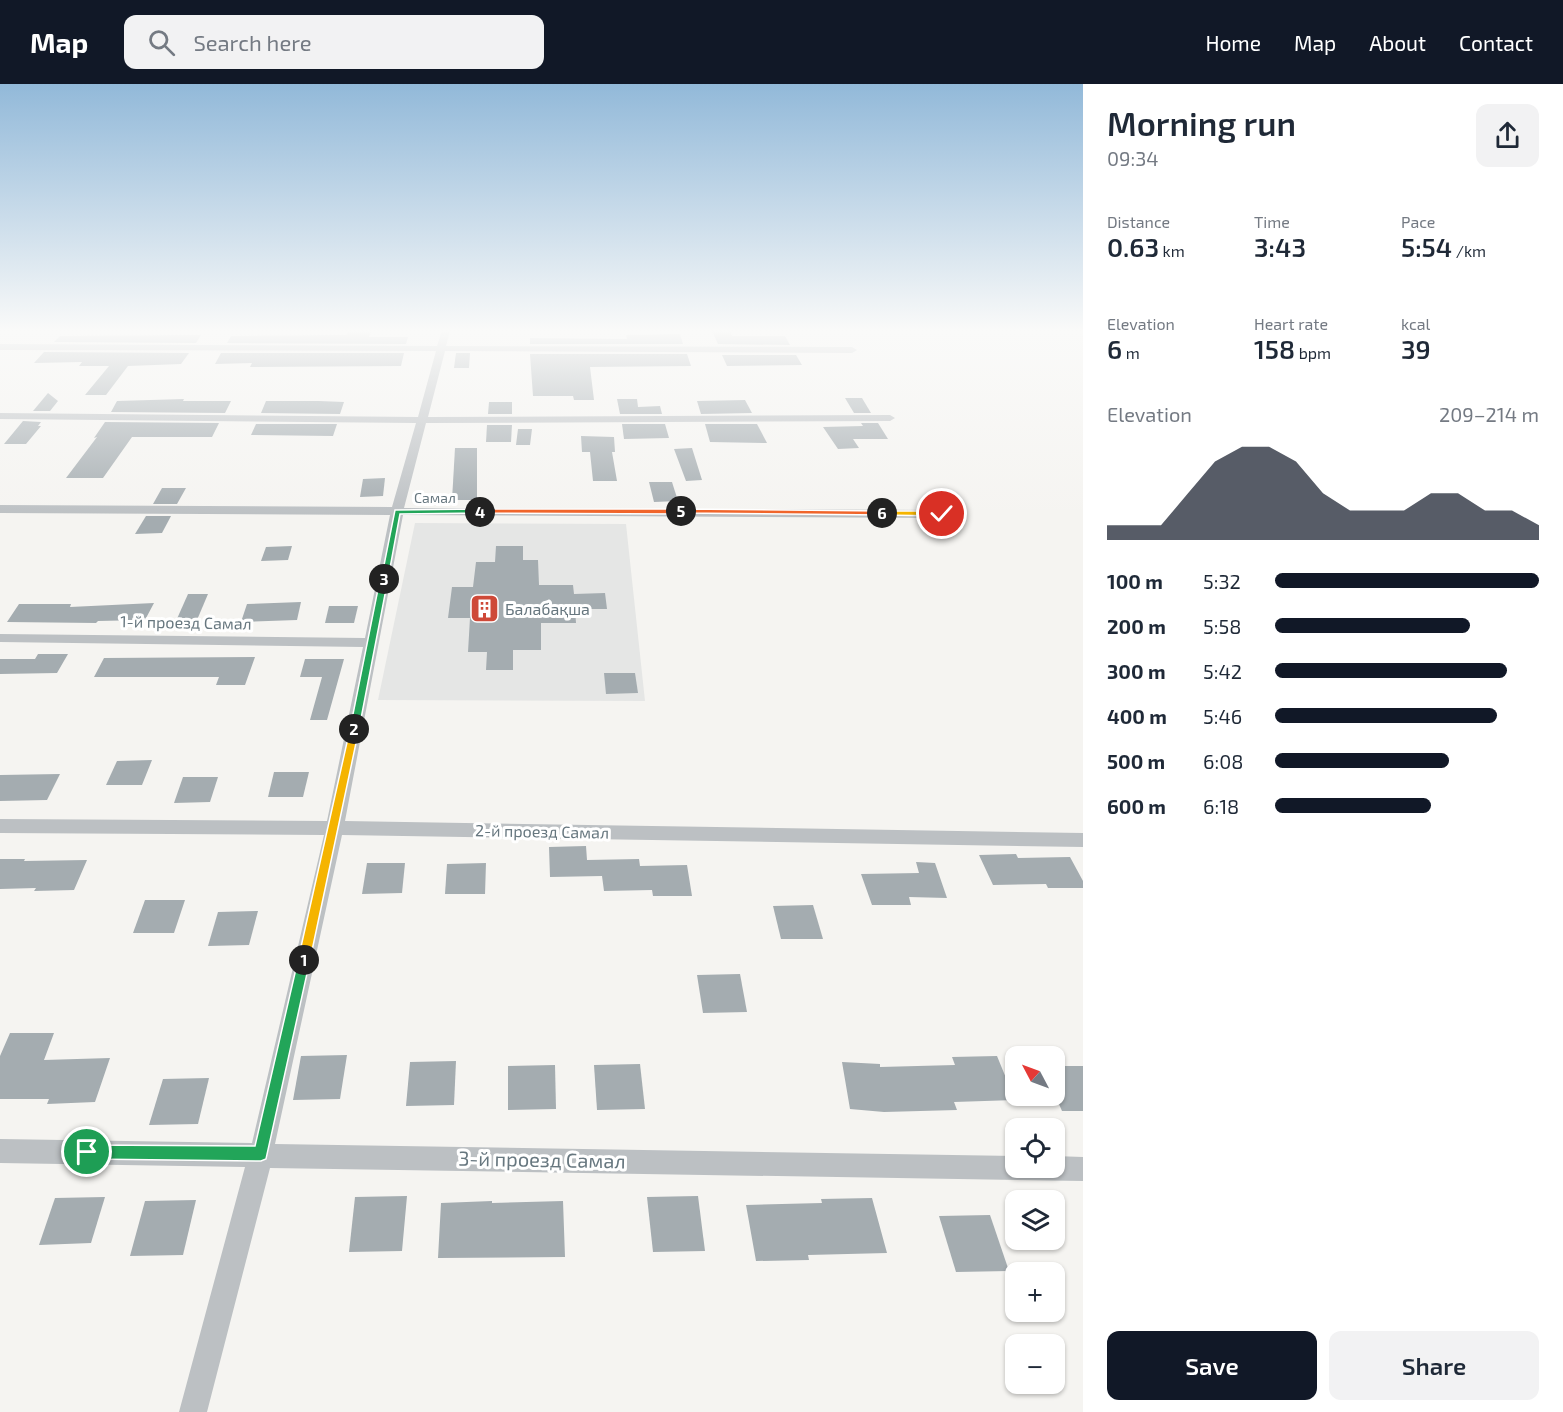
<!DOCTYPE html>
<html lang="en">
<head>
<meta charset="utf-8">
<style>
  body { margin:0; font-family:"Exo 2",sans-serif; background:#f2f2f3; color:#1f2937; height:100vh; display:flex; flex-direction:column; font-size:22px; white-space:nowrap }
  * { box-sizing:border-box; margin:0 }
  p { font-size:20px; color:#747a83 }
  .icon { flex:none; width:33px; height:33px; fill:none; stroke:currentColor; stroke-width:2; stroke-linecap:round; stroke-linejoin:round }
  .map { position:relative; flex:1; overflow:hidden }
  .drawer { display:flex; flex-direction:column; background:#fff; width:480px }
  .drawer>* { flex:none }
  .needle { width:39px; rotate:311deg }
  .fabs { position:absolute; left:1005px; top:962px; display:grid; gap:12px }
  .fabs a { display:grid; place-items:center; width:60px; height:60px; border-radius:12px; background:#fff; box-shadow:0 2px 4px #0004; font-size:30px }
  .pin { position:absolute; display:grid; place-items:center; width:51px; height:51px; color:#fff; margin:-26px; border:3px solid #fff; border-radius:50%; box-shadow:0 2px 6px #0007 }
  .km { position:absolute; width:30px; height:30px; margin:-15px; border-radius:50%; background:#222; color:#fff; font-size:16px; line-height:30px; text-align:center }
  .round { display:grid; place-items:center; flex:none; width:63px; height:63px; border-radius:12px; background:#f2f2f3 }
  .headline { display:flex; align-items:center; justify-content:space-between; height:102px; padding:0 24px }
  h1 { font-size:33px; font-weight:600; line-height:45px }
  .figures { display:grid; grid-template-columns:repeat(3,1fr); gap:9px; height:102px; padding:6px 24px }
  .figures div { display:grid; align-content:center }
  .figures b { font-size:26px; font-weight:600 }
  .figures small { font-size:16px; font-weight:400 }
  .figures p { font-size:16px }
  .chart { height:168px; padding:12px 24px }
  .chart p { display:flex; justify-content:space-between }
  .chart svg { width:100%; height:108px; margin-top:6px; fill:#111827; opacity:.7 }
  .action { display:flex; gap:12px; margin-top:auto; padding:12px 24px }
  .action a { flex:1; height:69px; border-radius:12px; background:#111827; color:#fff; font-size:24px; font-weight:600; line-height:69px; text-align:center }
  .action a+a { background:#f2f2f3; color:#1f2937 }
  ul { padding:0 24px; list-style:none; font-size:20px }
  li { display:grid; grid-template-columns:96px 72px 1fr; align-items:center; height:45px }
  li i { height:15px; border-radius:8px; background:#111827 }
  header { display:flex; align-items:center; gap:36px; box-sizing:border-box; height:84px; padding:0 30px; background:#111827; color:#fff }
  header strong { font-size:28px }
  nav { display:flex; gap:33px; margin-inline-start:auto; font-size:21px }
  .search { width:420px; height:54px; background:#f2f2f3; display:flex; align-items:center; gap:15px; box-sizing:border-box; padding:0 21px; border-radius:12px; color:#747a83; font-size:22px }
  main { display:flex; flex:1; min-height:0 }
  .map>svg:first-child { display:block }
  .built { fill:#e5e6e5 }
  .building { fill:#a4acb0 }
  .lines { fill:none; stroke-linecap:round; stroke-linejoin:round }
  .street { fill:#bcc0c3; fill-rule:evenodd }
  .split-1 { fill:#22a559; stroke:#fff; stroke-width:1.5 }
  .split-2 { fill:#f5b400; stroke:#fff; stroke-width:1.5 }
  .split-3 { fill:#22a559; stroke:#fff; stroke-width:1.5 }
  .split-4 { fill:#22a559; stroke:#fff; stroke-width:1.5 }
  .split-5 { fill:#f0652b; stroke:#fff; stroke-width:1.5 }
  .split-6 { fill:#f0652b; stroke:#fff; stroke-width:1.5 }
  .split-7 { fill:#f5b400; stroke:#fff; stroke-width:1.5 }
  .labels { text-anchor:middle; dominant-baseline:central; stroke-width:6; stroke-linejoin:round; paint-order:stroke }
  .far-street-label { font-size:14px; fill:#67777f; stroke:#fff }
  .poi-label { font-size:16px; fill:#67777f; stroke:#fff; text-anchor:start }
  .street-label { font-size:16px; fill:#67777f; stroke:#fff }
  .near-street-label { font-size:20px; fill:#67777f; stroke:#fff }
</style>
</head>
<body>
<header>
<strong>Map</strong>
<div class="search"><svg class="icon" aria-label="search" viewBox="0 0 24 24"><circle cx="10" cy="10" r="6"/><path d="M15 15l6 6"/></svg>Search here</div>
<nav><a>Home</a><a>Map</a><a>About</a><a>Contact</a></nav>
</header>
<main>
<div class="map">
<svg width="1083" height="1328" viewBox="0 0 1083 1328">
  <rect width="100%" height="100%" fill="#f5f4f1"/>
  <!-- built -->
  <polygon class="built" points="415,439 626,440 645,617 378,616"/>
  <!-- building -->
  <g class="building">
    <polygon points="348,247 371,247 369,253 408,253 406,260 227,259 231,252 347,251"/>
    <polygon points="712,247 730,247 732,252 785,252 790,261 718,260"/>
    <polygon points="680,250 683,260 530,260 530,254 627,255 626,251"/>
    <polygon points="201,251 196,259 54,258 60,252"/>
    <polygon points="44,268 189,269 181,280 128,282 106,311 85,311 109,282 79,282 82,278 34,279"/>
    <polygon points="221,269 404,269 401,282 250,283 252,279 215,280"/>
    <polygon points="456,269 470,269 469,284 454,284"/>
    <polygon points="530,270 687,270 691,282 590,283 594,316 574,316 573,312 533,312"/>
    <polygon points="722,271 796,271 802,281 727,282"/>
    <polygon points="48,309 58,317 50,327 33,327"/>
    <polygon points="845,314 862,314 871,329 854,329"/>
    <polygon points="184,315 183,317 231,317 225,329 111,328 117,317"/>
    <polygon points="617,315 637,315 638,323 660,322 662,330 620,330"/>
    <polygon points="745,316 752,329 701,330 697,317"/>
    <polygon points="266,317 319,317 344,318 340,330 261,329"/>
    <polygon points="489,318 512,318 512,330 488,330"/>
    <polygon points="23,337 41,338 38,342 41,342 26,360 4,360"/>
    <polygon points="105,338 219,339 212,353 132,353 103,394 66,394 97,353 94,354"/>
    <polygon points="861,339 878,339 888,355 853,355 859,364 838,365 823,343 863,342"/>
    <polygon points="256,340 337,340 333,352 251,351"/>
    <polygon points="622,340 665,340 669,354 624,355"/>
    <polygon points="705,340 757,340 767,359 710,358"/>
    <polygon points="487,341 512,341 511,358 486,358"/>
    <polygon points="518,345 532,345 530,361 516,361"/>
    <polygon points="581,352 614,353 615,368 612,368 617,397 593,397 590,368 582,368"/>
    <polygon points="455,364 477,364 477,416 452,416"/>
    <polygon points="692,364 702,396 686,397 674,365"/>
    <polygon points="385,394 383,412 360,413 363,395"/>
    <polygon points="649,398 672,398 678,417 654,418"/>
    <polygon points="162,404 186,404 177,420 153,420"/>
    <polygon points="146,432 171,432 162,449 135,450"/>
    <polygon points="292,462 288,476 261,477 266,463"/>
    <polygon points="496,462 523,462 523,476 538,476 539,501 573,501 574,510 605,509 607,525 575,525 576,539 541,539 541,566 513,566 513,586 486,586 487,568 468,568 470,534 448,534 452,503 473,503 476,478 495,478"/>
    <polygon points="188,510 208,510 197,536 176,537"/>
    <polygon points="301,518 297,536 241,538 247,520"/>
    <polygon points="154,519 145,536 98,537 96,539 7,538 19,520 71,520 70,523"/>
    <polygon points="329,522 358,522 354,539 325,539"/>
    <polygon points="38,570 68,570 57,589 0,590 0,575 35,575"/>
    <polygon points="255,573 245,601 216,601 219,593 94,593 104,574"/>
    <polygon points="305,575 344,575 327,636 310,636 322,593 300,593"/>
    <polygon points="604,589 635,589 638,609 606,610"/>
    <polygon points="152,676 142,701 106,701 117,677"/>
    <polygon points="274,688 309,688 303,713 268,713"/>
    <polygon points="60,690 47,716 0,717 0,691"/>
    <polygon points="183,693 218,693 210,718 174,719"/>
    <polygon points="586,762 587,776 639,775 640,782 687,781 692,812 653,812 652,806 604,807 602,792 550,793 549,763"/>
    <polygon points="1016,770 1018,774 1070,773 1083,797 1083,804 1048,804 1046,800 993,801 979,771"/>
    <polygon points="0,775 25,775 24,777 87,776 74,806 34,807 36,804 0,805"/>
    <polygon points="916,778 935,779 947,814 909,813 911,821 872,821 861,790 919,789"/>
    <polygon points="367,779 405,779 402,809 362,810"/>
    <polygon points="486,779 485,810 445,810 447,780"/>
    <polygon points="145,816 185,816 174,849 133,849"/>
    <polygon points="813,821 823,855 781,855 773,822"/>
    <polygon points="258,827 249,861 208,862 218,828"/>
    <polygon points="740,890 747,928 703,929 697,891"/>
    <polygon points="10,949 54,949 44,976 110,974 95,1018 47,1020 49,1015 0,1015 0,972"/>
    <polygon points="347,971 340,1015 293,1016 301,972"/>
    <polygon points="997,972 1015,1016 954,1018 957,1026 884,1028 850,1025 842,978 880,980 880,983 955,981 952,973"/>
    <polygon points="456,977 454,1021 406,1022 410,978"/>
    <polygon points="640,980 645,1025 597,1026 594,981"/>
    <polygon points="555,981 556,1025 508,1026 508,982"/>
    <polygon points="1054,982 1083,982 1083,1027 1062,1027 1054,1009"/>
    <polygon points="209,994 198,1040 149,1041 163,995"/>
    <polygon points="407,1112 402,1167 349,1168 355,1113"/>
    <polygon points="698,1112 705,1167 653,1168 647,1113"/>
    <polygon points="105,1113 91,1159 39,1161 55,1114"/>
    <polygon points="872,1114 887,1169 808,1171 809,1176 756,1177 746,1121 822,1119 821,1115"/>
    <polygon points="196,1116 183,1171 130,1172 145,1117"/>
    <polygon points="492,1117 492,1119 563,1117 565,1173 438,1174 441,1119"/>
    <polygon points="990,1131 1009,1187 956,1188 939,1132"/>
  </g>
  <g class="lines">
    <!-- street -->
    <polygon class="street" points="442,247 450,247 446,262 852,263 857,266 852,269 445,267 428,333 890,331 895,334 890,337 426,339 404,424 942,426 948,430 942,434 403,431 345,737 1083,749 1083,763 342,751 275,1060 1016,1072 1016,1083 1054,1083 1054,1072 1083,1073 1083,1097 270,1084 207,1328 179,1328 245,1083 0,1079 0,1055 252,1059 324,751 0,749 0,735 327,737 363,563 0,558 0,550 365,554 390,431 0,429 0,421 392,423 416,339 0,335 0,329 418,333 436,267 0,266 0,260 437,262"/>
  </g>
  <!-- sky -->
  <linearGradient id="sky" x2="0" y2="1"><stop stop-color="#92b9d9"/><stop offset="0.57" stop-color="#fafaf9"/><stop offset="1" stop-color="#fafaf9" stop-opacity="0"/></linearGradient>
  <rect width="1083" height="433" fill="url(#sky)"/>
  <!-- split-1 -->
  <polygon class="split-1" points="304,871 310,876 266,1075 261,1077 87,1075 82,1073 80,1068 82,1063 87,1061 255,1062 298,876"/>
  <!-- split-2 -->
  <polygon class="split-2" points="354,642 359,645 310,876 304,881 298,876 350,645"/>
  <!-- split-3 -->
  <polygon class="split-3" points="384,492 388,495 359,645 354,649 350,645 380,495"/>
  <!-- split-4 -->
  <polygon class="split-4" points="480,425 482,429 400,430 388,495 381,496 395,426"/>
  <!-- split-5 -->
  <polygon class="split-5" points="480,425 681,425 684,427 681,430 477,429"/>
  <!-- split-6 -->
  <polygon class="split-6" points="681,425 882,427 886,429 882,431 678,429"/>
  <!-- split-7 -->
  <polygon class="split-7" points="882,427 942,427 945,430 942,432 880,431"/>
  <!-- icons -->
  <defs>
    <symbol id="building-square" viewBox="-11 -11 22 22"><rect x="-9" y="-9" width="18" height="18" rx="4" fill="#ce4938" stroke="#fff"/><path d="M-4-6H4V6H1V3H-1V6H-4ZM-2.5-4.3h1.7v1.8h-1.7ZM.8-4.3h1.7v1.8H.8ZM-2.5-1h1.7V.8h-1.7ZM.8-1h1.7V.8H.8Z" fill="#fff"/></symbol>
  </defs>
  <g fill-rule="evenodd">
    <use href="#building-square" x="468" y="508" width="33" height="33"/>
  </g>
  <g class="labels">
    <!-- far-street labels -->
    <g class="far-street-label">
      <text x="435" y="413">Самал</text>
    </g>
    <!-- poi labels -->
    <g class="poi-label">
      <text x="505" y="524">Балабақша</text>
    </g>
    <!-- street labels -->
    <g class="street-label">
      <text transform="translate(186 538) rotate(1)">1-й проезд Самал</text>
      <text transform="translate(542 747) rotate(1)">2-й проезд Самал</text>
    </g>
    <!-- near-street labels -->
    <g class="near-street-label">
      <text transform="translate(542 1075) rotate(1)">3-й проезд Самал</text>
    </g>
  </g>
</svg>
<div class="fabs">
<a><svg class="needle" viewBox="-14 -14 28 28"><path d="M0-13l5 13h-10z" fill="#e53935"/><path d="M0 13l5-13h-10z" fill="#747a83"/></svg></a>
<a><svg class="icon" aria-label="locate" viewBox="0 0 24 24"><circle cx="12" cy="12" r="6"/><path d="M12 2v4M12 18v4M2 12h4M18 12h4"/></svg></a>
<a><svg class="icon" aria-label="layers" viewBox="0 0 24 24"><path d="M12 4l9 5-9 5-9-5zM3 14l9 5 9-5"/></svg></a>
<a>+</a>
<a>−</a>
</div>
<div class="pin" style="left:87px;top:1068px;background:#1e9e55"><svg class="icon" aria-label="arrive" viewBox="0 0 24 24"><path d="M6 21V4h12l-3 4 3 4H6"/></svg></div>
<div class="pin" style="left:942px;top:430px;background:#d93025"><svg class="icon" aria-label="check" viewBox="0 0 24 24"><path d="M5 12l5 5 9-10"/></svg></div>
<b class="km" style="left:304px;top:876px">1</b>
<b class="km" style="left:354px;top:645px">2</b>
<b class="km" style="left:384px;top:495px">3</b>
<b class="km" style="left:480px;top:428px">4</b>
<b class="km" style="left:681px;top:427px">5</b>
<b class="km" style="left:882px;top:429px">6</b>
</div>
<section class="drawer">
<div class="headline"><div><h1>Morning run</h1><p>09:34</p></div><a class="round"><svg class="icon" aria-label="share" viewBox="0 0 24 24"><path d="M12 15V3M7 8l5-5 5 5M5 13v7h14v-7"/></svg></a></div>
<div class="figures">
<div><p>Distance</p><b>0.63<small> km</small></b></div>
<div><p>Time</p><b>3:43</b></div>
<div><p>Pace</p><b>5:54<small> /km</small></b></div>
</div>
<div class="figures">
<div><p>Elevation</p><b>6<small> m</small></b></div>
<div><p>Heart rate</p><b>158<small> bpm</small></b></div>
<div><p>kcal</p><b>39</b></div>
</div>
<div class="chart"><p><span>Elevation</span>209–214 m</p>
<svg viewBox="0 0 160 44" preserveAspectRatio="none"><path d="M0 44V38L10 38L20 38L30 25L40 12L50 6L60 6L70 12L80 25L90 32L100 32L110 32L120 25L130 25L140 32L150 32L160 38V44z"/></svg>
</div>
<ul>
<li><b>100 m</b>5:32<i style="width:100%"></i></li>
<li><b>200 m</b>5:58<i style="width:74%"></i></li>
<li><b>300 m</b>5:42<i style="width:88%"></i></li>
<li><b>400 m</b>5:46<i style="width:84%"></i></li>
<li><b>500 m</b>6:08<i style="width:66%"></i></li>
<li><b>600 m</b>6:18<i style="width:59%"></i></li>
</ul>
<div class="action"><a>Save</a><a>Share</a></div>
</section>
</main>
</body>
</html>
